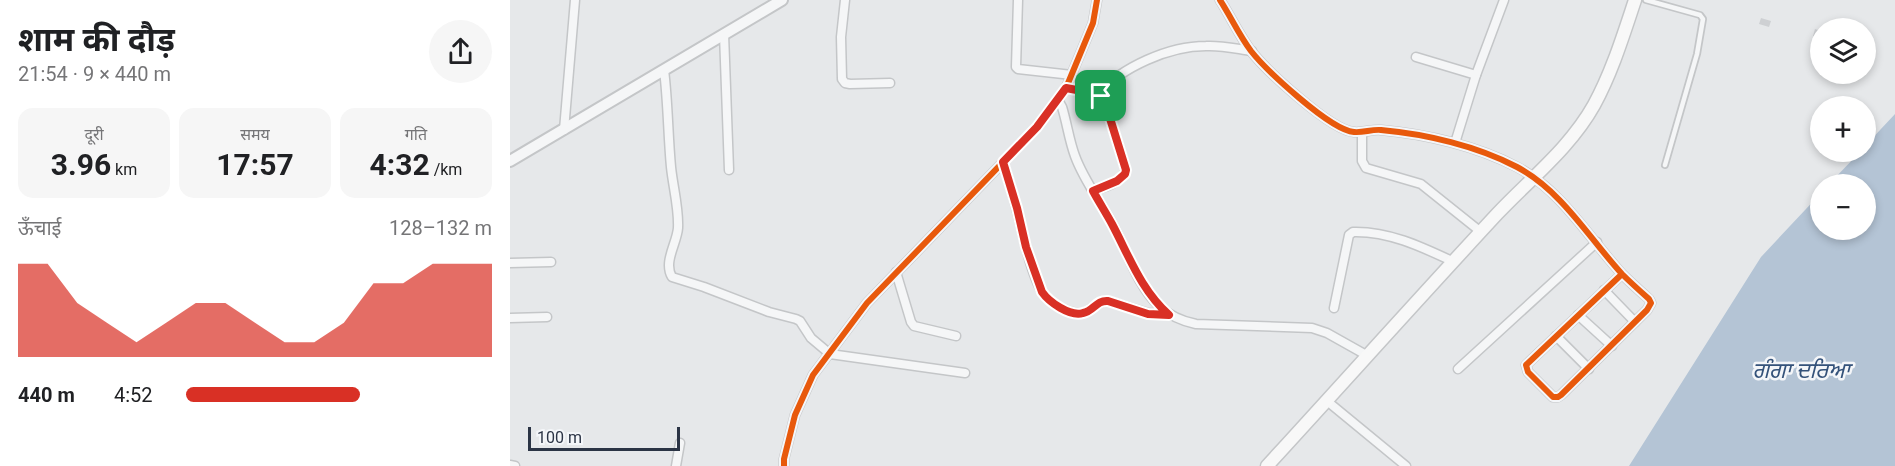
<!DOCTYPE html>
<html lang="hi">
<head>
<meta charset="utf-8">
<style>
  body { margin:0; font-family:Roboto,"Noto Sans Devanagari","Noto Sans Gurmukhi",sans-serif; background:#f6f6f6; color:#202124; height:100vh; display:flex; flex-direction:column; font-size:22px; white-space:nowrap }
  * { box-sizing:border-box; margin:0 }
  p { font-size:20px; color:#757577 }
  .icon { flex:none; width:33px; height:33px; fill:none; stroke:currentColor; stroke-width:2; stroke-linecap:round; stroke-linejoin:round }
  .map { position:relative; flex:1; overflow:hidden }
  .side { display:flex; flex-direction:column; background:#fff; width:510px }
  .side>* { flex:none }
  .controls { position:absolute; left:1300px; top:18px; display:grid; gap:12px }
  .controls a { display:grid; place-items:center; width:66px; height:66px; border-radius:50%; background:#fff; box-shadow:0 3px 9px #0003; font-size:30px }
  .scale { position:absolute; left:18px; bottom:15px; width:152px; box-sizing:border-box; padding-left:6px; border:3px solid #2b3445; border-top:0; font-size:16px; line-height:21px; white-space:nowrap; color:#2b3445; -webkit-text-stroke:4px #f4f6f9; paint-order:stroke }
  .pin { position:absolute; display:grid; place-items:center; width:51px; height:51px; color:#fff; margin:-26px; border-radius:12px; box-shadow:0 3px 9px #0006 }
  .round { display:grid; place-items:center; flex:none; width:63px; height:63px; border-radius:32px; background:#f6f6f6 }
  .summary { display:flex; align-items:center; justify-content:space-between; height:102px; padding:0 18px }
  h1 { font-size:33px; font-weight:700; line-height:45px }
  .stats { display:grid; grid-template-columns:repeat(3,1fr); gap:9px; height:102px; padding:6px 18px }
  .stats div { display:grid; align-content:center; border-radius:15px; background:#f6f6f6; text-align:center }
  .stats b { font-size:30px; font-weight:700 }
  .stats small { font-size:16px; font-weight:400 }
  .stats p { font-size:16px }
  .chart { height:168px; padding:12px 18px }
  .chart p { display:flex; justify-content:space-between }
  .chart svg { width:100%; height:108px; margin-top:6px; fill:#d93025; opacity:.7 }
  ul { padding:0 18px; list-style:none; font-size:20px }
  li { display:grid; grid-template-columns:96px 72px 1fr; align-items:center; height:45px }
  li i { height:15px; border-radius:8px; background:#d93025 }
  main { display:flex; flex:1; min-height:0 }
  .map>svg:first-child { display:block }
  .water { fill:#b4c4d5 }
  .building { fill:#ced0d3 }
  .lines { fill:none; stroke-linecap:round; stroke-linejoin:round }
  .service-casing { stroke:#c4c6c8; stroke-width:8 }
  .minor-casing { stroke:#c4c6c8; stroke-width:11 }
  .tertiary-casing { stroke:#c4c6c8; stroke-width:14 }
  .secondary-casing { stroke:#c4c6c8; stroke-width:15 }
  .service { stroke:#f5f6f7; stroke-width:4.5 }
  .minor { stroke:#f5f6f7; stroke-width:8 }
  .tertiary { stroke:#f5f6f7; stroke-width:10 }
  .secondary { stroke:#f8f8f8; stroke-width:12 }
  .cycleway-casing { stroke:#f4f6f9; stroke-width:10 }
  .cycleway { stroke:#e8590c; stroke-width:6 }
  .route-casing { stroke:#fff; stroke-width:12 }
  .route { stroke:#d93025; stroke-width:8 }
  .labels { text-anchor:middle; dominant-baseline:central; stroke-width:5; stroke-linejoin:round; paint-order:stroke }
  .water-label { font-size:22px; font-style:italic; fill:#34527a; stroke:#f4f6f9 }
</style>
</head>
<body>
<main>
<section class="side">
<div class="summary"><div><h1>शाम की दौड़</h1><p>21:54 · 9 × 440 m</p></div><a class="round"><svg class="icon" aria-label="share" viewBox="0 0 24 24"><path d="M12 15V3M7 8l5-5 5 5M5 13v7h14v-7"/></svg></a></div>
<div class="stats">
<div><p>दूरी</p><b>3.96<small> km</small></b></div>
<div><p>समय</p><b>17:57</b></div>
<div><p>गति</p><b>4:32<small> /km</small></b></div>
</div>
<div class="chart"><p><span>ऊँचाई</span>128–132 m</p>
<svg viewBox="0 0 160 44" preserveAspectRatio="none"><path d="M0 44V6L10 6L20 22L30 30L40 38L50 30L60 22L70 22L80 30L90 38L100 38L110 30L120 14L130 14L140 6L150 6L160 6V44z"/></svg>
</div>
<ul>
<li><b>440 m</b>4:52<i style="width:57%"></i></li>
</ul>
</section>
<div class="map">
<svg width="1385" height="466" viewBox="0 0 1385 466">
  <rect width="100%" height="100%" fill="#e6e8ea"/>
  <!-- water -->
  <polygon class="water" points="1385,114 1385,466 1119,466 1251,257 1311,193 1311,230 1356,230 1356,184 1319,184 1350,152 1356,152 1356,145"/>
  <!-- building -->
  <g class="building">
    <polygon points="1251,18 1261,21 1259,27 1249,24"/>
    <polygon points="1305,29 1311,31 1310,37 1303,36"/>
  </g>
  <g class="lines">
    <defs>
      <polyline id="service" points="1136,0 1190,15 1193,19 1187,54 1155,165"/>
      <g id="minor">
        <polyline points="335,0 331,37 332,79 335,83 340,84 380,83"/>
        <polyline points="508,0 506,67 508,69 562,75"/>
        <path d="M710 0C721 17 729 35 741 51 756 70 820 130 844 132 853 133 862 129 871 130 916 134 967 146 1007 167 1052 191 1079 238 1112 274 1121 283 1130 291 1139 299L1141 303 1137 310 1051 395 1048 397H1043L1018 372 1016 365 1112 274"/>
        <polyline points="214,34 219,170"/>
        <polyline points="906,57 966,75"/>
        <path d="M154 70C158 102 158 135 161 167 163 187 169 208 168 228 167 243 153 262 162 277L194 287 259 312 286 319 290 321 301 338 320 354 455 373"/>
        <path d="M556 88 588 94 594 99 616 170C611 183 595 187 583 191"/>
        <path d="M588 94C612 67 659 46 696 46 711 45 727 49 742 51"/>
        <path d="M548 100 552 107C557 123 559 140 565 156 574 181 591 202 603 225 617 251 627 285 649 306 660 316 671 321 686 324L802 328 817 333 858 356"/>
        <polyline points="54,130 65,0"/>
        <polyline points="852,132 852,161 856,168 911,184 971,232"/>
        <polyline points="945,143 966,75 994,0"/>
        <path d="M493 162C498 178 503 194 507 211 513 232 522 284 537 298 543 305 556 311 566 313 580 316 585 300 598 301L638 313 659 315"/>
        <polyline points="0,263 41,262"/>
        <polyline points="386,272 401,322 404,326 446,336"/>
        <polyline points="1094,290 1125,322"/>
        <path d="M824 308 839 235 843 232C879 231 912 247 944 262"/>
        <polyline points="1068,315 1102,346"/>
        <polyline points="0,318 37,317"/>
        <polyline points="1046,336 1079,369"/>
        <polyline points="948,369 1087,242"/>
        <polyline points="817,401 896,466"/>
        <polyline points="0,465 5,466"/>
        <polyline points="166,466 170,443"/>
        <polyline points="274,466 274,459 285,415 303,375 357,303 527,127 556,88 583,23 587,0"/>
      </g>
      <polyline id="tertiary" points="0,161 272,0"/>
      <path id="secondary" d="M757 466C834 382 910 297 987 214 1020 179 1060 148 1084 105 1102 72 1113 36 1125 0"/>
    </defs>
    <!-- service casing -->
    <use href="#service" class="service-casing"/>
    <!-- minor casing -->
    <use href="#minor" class="minor-casing"/>
    <!-- tertiary casing -->
    <use href="#tertiary" class="tertiary-casing"/>
    <!-- secondary casing -->
    <use href="#secondary" class="secondary-casing"/>
    <!-- service -->
    <use href="#service" class="service"/>
    <!-- minor -->
    <use href="#minor" class="minor"/>
    <!-- tertiary -->
    <use href="#tertiary" class="tertiary"/>
    <!-- secondary -->
    <use href="#secondary" class="secondary"/>
    <defs>
      <g id="cycleway">
        <path d="M710 0C721 17 729 35 741 51 756 70 820 130 844 132 853 133 862 129 871 130 916 134 967 146 1007 167 1052 191 1079 238 1112 274 1121 283 1130 291 1139 299L1141 303 1137 310 1051 395 1048 397H1043L1018 372 1016 365 1112 274"/>
        <polyline points="274,466 274,459 285,415 303,375 357,303 527,127 556,88 583,23 587,0"/>
      </g>
    </defs>
    <!-- cycleway casing -->
    <use href="#cycleway" class="cycleway-casing"/>
    <!-- cycleway -->
    <use href="#cycleway" class="cycleway"/>
  </g>
  <g class="lines">
    <defs>
      <path id="route" d="M556 88 588 94 594 99 616 170 615 174 607 181 583 191C589 202 596 213 602 224 619 256 631 290 659 315L638 314 598 301C586 300 584 311 573 313 560 317 539 302 532 292L516 247 507 208 493 162 527 127Z"/>
    </defs>
    <!-- route casing -->
    <use href="#route" class="route-casing"/>
    <!-- route -->
    <use href="#route" class="route"/>
  </g>
  <g class="labels">
    <!-- water labels -->
    <g class="water-label">
      <text x="1291" y="370">ਗੰਗਾ ਦਰਿਆ</text>
    </g>
  </g>
</svg>
<div class="controls">
<a><svg class="icon" aria-label="layers" viewBox="0 0 24 24"><path d="M12 4l9 5-9 5-9-5zM3 14l9 5 9-5"/></svg></a>
<a>+</a>
<a>−</a>
</div>
<div class="scale">100 m</div>
<div class="pin" style="left:591px;top:96px;background:#1e9e55"><svg class="icon" aria-label="arrive" viewBox="0 0 24 24"><path d="M6 21V4h12l-3 4 3 4H6"/></svg></div>
</div>
</main>
</body>
</html>
